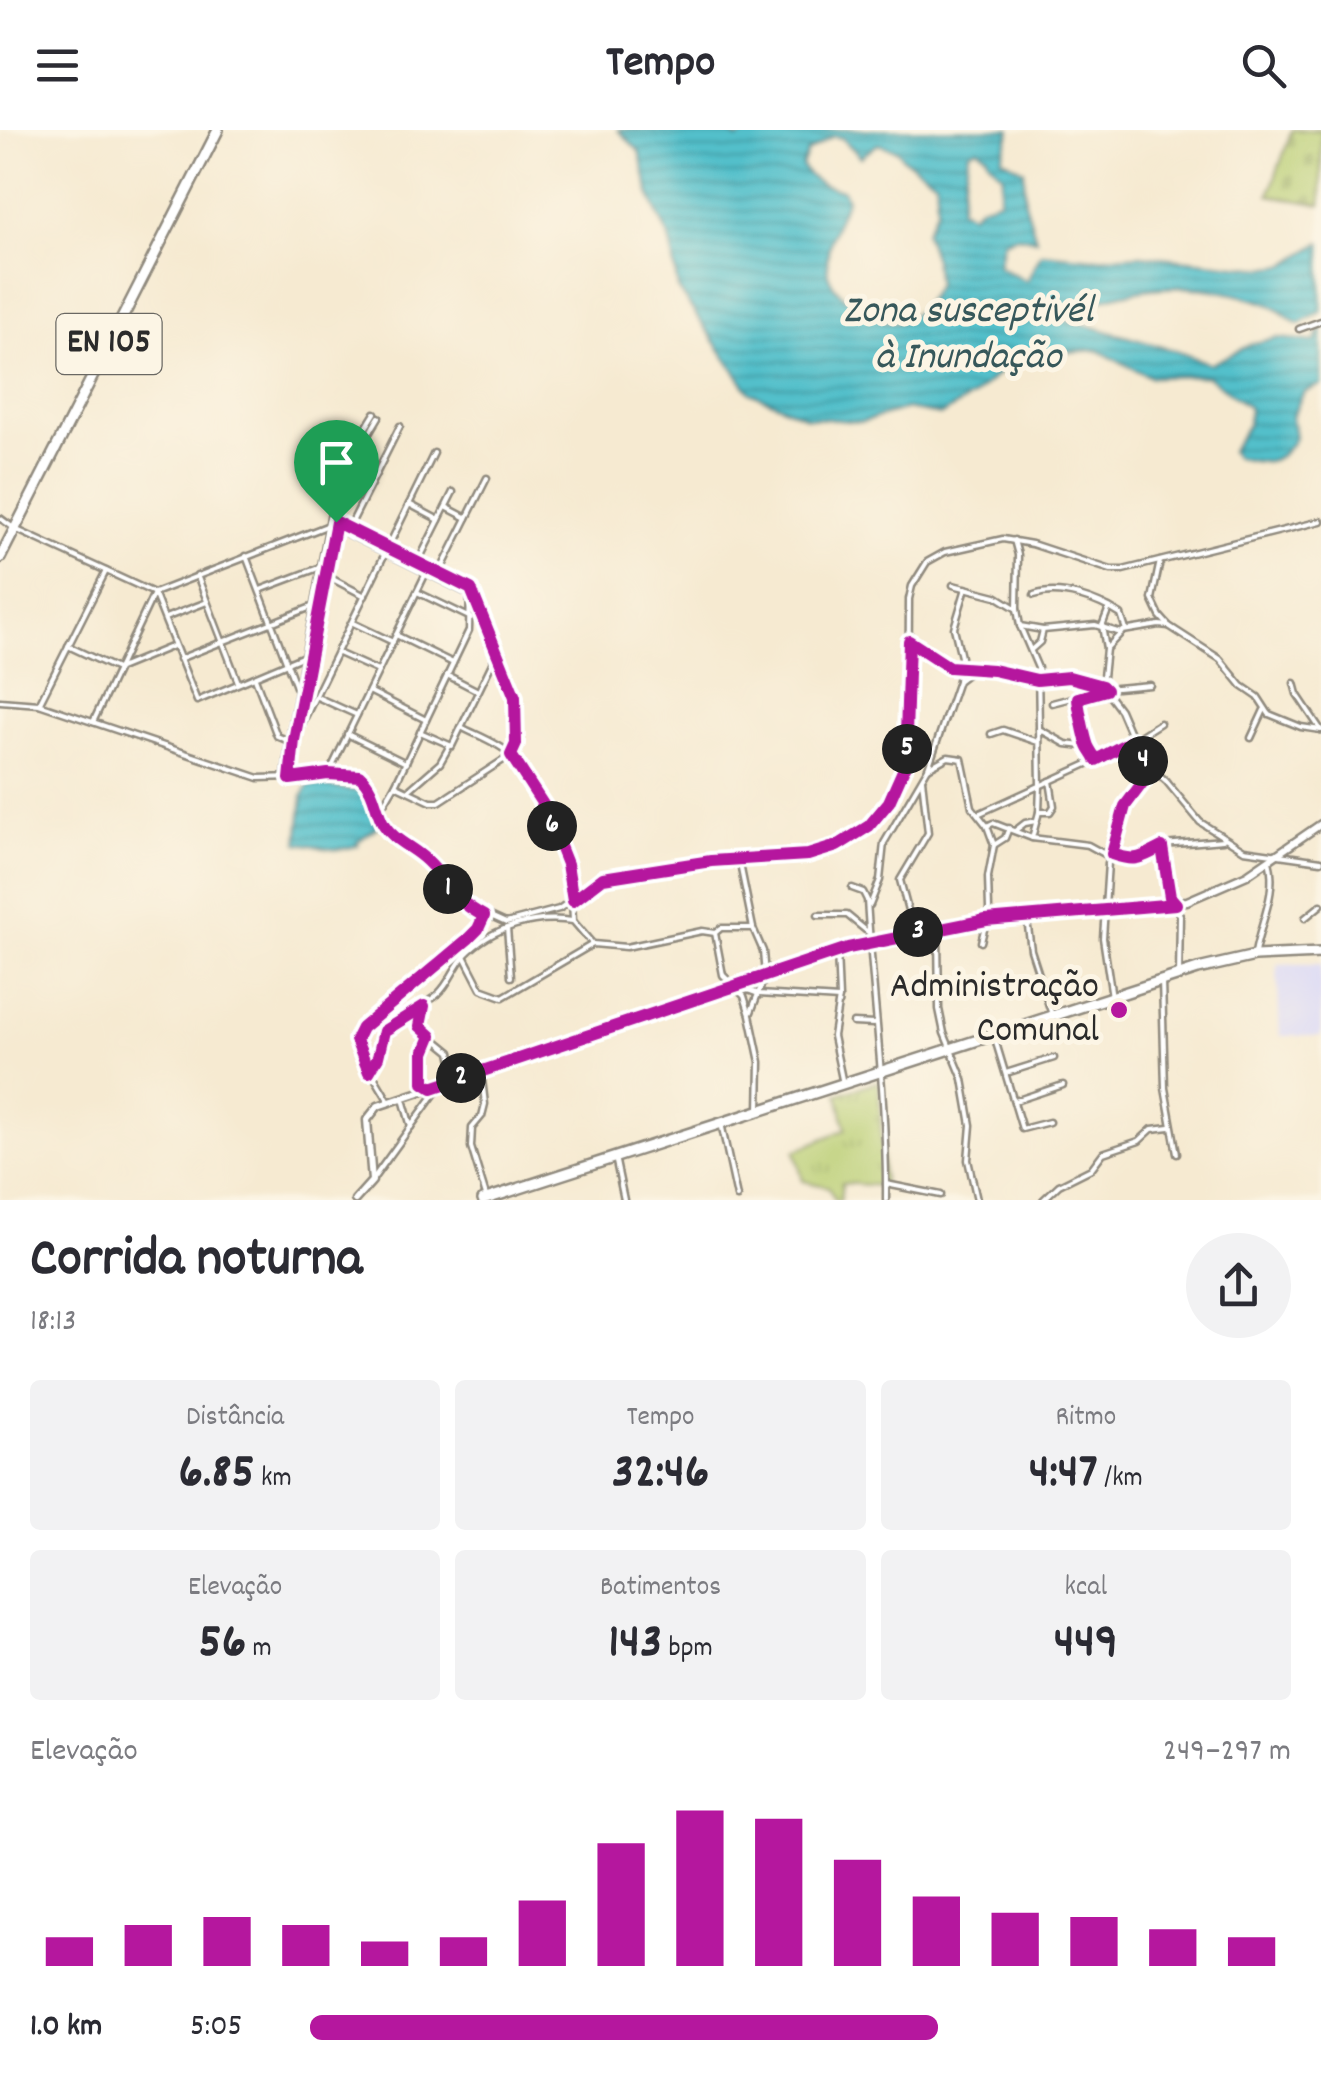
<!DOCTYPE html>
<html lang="pt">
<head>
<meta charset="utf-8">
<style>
  body { margin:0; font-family:Dekko,sans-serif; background:#f2f2f3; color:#2b2b33; height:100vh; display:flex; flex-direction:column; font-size:38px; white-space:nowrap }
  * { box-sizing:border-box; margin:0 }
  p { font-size:32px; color:#7c7c81 }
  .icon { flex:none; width:55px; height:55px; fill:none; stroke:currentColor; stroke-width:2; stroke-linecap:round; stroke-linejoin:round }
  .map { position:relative; height:1070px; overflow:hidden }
  .side { display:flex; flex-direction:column; background:#fff; flex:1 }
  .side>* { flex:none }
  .pin { position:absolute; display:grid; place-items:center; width:85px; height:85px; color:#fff; margin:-102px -42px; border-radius:50% 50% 50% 0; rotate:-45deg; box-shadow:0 0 10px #0007 }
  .pin .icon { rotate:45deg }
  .km { position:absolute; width:50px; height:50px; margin:-25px; border-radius:50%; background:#222; color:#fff; font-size:28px; line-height:50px; text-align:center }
  .round { display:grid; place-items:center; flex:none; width:105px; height:105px; border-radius:52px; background:#f2f2f3 }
  .head { display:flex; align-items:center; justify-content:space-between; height:170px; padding:0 30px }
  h1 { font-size:55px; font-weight:700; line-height:75px }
  .metrics { display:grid; grid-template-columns:repeat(3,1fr); gap:15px; height:170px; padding:10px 30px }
  .metrics div { display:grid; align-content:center; border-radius:10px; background:#f2f2f3; text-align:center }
  .metrics b { font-size:50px; font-weight:700 }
  .metrics small { font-size:28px; font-weight:400 }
  .metrics p { font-size:28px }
  .chart { height:280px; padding:20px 30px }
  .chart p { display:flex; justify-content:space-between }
  .chart svg { width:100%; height:180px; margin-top:10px; stroke:#b5179e; stroke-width:6 }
  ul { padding:0 30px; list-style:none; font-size:32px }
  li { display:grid; grid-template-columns:160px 120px 1fr; align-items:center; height:75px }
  li i { height:25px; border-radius:12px; background:#b5179e }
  header { display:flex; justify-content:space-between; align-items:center; height:130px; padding:0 30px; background:#fff; font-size:45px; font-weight:700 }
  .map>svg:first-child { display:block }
  .built { fill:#d8d7f8 }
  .grass { fill:url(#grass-tufts); stroke:#727c4e; stroke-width:2.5 }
  .cemetery { fill:url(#cemetery-stones); stroke:#727c4e; stroke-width:2.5 }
  .water { fill:url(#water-rules); stroke:#3f767b; stroke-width:2.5; fill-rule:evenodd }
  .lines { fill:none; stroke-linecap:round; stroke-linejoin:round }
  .minor-casing { stroke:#908a7e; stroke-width:9 }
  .tertiary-casing { stroke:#908a7e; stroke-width:11 }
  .primary-casing { stroke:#908a7e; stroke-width:14 }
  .minor { stroke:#fff; stroke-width:4 }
  .tertiary { stroke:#fff; stroke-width:6 }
  .primary { stroke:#fff; stroke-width:9 }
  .route-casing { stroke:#fff; stroke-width:20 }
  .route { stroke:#b5179e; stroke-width:12 }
  .poi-dot { fill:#b5179e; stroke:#fcf5e5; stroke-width:4 }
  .labels { text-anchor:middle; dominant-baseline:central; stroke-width:10; stroke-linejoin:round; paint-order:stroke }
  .shield { fill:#fcf5e5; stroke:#6a6863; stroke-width:2.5 }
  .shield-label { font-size:35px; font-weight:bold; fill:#2b2b2b }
  .poi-label { font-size:38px; fill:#2b2b2b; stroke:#fcf5e5; text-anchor:end }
  .water-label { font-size:40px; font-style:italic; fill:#37585b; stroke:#fcf5e5 }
</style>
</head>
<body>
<header><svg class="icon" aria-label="menu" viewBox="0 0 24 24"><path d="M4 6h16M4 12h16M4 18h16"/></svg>Tempo<svg class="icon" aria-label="search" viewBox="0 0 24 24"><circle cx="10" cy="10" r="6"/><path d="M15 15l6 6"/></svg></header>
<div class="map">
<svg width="1321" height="1070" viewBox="0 0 1321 1070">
  <defs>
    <pattern id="grass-tufts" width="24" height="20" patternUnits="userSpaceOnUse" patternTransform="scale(2.5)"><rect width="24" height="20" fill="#b8cd71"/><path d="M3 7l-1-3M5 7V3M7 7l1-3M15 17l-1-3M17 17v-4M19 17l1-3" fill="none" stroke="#9eb062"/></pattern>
    <pattern id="cemetery-stones" width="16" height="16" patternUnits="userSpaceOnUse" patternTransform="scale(2.5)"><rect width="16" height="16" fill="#b8cd71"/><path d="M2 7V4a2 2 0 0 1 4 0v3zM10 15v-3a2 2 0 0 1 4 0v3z" fill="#9eb062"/></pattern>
    <pattern id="water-rules" width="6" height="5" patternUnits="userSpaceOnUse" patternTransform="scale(2.5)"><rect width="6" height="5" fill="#53c0cb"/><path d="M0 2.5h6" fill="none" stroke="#459ca5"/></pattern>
  </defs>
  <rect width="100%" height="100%" fill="#fcf5e5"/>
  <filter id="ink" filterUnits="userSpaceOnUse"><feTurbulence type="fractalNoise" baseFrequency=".01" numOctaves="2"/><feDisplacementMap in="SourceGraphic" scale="20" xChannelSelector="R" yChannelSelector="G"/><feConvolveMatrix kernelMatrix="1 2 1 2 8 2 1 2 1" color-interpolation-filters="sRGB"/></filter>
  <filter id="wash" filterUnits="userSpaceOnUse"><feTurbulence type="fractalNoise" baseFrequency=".0048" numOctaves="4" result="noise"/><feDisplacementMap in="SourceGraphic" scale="40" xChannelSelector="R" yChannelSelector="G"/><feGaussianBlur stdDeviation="2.25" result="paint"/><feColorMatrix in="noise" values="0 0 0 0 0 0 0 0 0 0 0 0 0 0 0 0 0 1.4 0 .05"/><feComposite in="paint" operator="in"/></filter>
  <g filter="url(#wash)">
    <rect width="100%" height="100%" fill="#f6ead1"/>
    <!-- built -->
    <polygon class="built" points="1277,834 1321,834 1321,906 1280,906"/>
    <!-- grass -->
    <polygon class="grass" points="879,951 883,1056 842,1053 840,1070 835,1070 829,1057 803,1051 795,1021 846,999 838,964"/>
    <!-- cemetery -->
    <polygon class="cemetery" points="1292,0 1321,0 1321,75 1269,65"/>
    <!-- water -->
    <g class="water">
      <path d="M618 0H724L738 9 753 0 789 3 793 0H1011L1002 28 1024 40 1025 72 1036 109 1016 106 1003 111 998 136 1027 151 1041 123 1093 128 1141 125 1264 138 1286 135 1321 112V182L1300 194C1288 190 1281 179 1268 174 1194 147 1128 154 1057 187L1173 220 1211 234 1254 213 1277 208 1315 212 1321 196V255L1304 262 1292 286 1295 308C1278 335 1264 335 1235 327L1231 321 1248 294 1249 278 1208 246 1150 247 1097 220 1037 224 1008 235 973 266 941 285 906 279 861 292 806 287 750 262 678 159 671 112 651 68 639 21ZM833 6 842 8 861 27 878 14 897 20 904 29 936 51 937 78 925 102 934 129 937 154C912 198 891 203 852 173 841 165 831 156 828 143 824 118 837 90 847 69L843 60C826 57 811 52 802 36L808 22ZM977 18 987 25 988 30 1003 45 999 70 980 76 972 84 960 79 969 22Z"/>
      <path d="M309 654 364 662 378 696 357 712 358 715C329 725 323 715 298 713L303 666Z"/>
    </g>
  </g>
  <g filter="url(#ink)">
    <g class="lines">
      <defs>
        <g id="minor">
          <polyline points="1299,199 1321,191"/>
          <polyline points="409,374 439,390"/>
          <polyline points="446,377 467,388"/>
          <polyline points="0,388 15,399 154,463 197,571 304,526"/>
          <polyline points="335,392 471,459 515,567 516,615 511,625 439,672 431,672 395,655"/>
          <polyline points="334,397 469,464"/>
          <polyline points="349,398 400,296"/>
          <polyline points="1014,410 1018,425 1017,479 1020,496 1038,538 1040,656 1039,682 1032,708"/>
          <polyline points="246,426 296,557"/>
          <polyline points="1160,431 1152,469 1160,486 1169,496 1220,529 1242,556 1258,567 1269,584 1301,597 1321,600"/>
          <polyline points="418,432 453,362"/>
          <polyline points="440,442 487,348"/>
          <polyline points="197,445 238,552"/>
          <polyline points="325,445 365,466"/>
          <polyline points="953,455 996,466 1017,479"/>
          <polyline points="260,460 321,437"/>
          <polyline points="417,462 471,488"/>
          <path d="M1034 465C1061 456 1098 470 1121 485L1126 500"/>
          <polyline points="165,488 207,472"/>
          <polyline points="353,493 393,512"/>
          <polyline points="1020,496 1043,500"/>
          <polyline points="396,505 453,533"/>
          <polyline points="909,511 949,537 993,539 1037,550 1069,547 1102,556 1120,580 1141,629 1166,651 1200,692 1244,720 1321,731"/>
          <polyline points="68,516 117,539 173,516"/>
          <polyline points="1106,519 1102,496 1109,478"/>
          <polyline points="1031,520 1040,512 1043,500 1095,495 1121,503"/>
          <polyline points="338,523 378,541"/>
          <polyline points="179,529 314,476"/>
          <polyline points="447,545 478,561"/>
          <polyline points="255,548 277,606 289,611"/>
          <polyline points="958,550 961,527 954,498 966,458"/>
          <polyline points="1294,553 1297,564 1321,600"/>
          <polyline points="1102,556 1106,519 1123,501 1159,495 1169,496"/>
          <polyline points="369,561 426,590"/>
          <polyline points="317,567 357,585"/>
          <path d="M1078 568C1078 584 1085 599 1088 616"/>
          <polyline points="0,571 39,574 259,648 361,645 370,655 380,687 394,707 426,730 449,760 464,774 506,793 559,779 603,748 711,731 819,723 845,712 869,696 889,672 902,647 908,608 909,469 912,456 927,432 945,422 1003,409 1032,414 1111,440 1123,440 1321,391"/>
          <polyline points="1052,573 1106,559 1150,555"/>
          <polyline points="39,574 106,441"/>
          <polyline points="93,592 154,463 329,395"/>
          <path d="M461 597C476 605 497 612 510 624 547 659 572 741 573 791"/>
          <polyline points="1039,599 1066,614 1091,617 1096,630"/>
          <polyline points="420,602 452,616 497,523"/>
          <polyline points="347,604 406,633"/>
          <polyline points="991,604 1003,600 1038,612"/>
          <polyline points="296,606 434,323"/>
          <polyline points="1251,608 1264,580"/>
          <polyline points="928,638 948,627 962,629 972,677 987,696 994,715 988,747 989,779 981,812"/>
          <polyline points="328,645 426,443"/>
          <polyline points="285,648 289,611 338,343 375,283"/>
          <polyline points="290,649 294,610 343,347 379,287"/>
          <polyline points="409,660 440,633 449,617"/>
          <polyline points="378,676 385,672 395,655 469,500 470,461"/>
          <polyline points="1039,682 1050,682 1054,676 1050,651"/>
          <polyline points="978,684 1116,621 1160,593"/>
          <polyline points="987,696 993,693 1032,708 1088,715 1110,727"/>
          <polyline points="1016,700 1025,693 1036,691"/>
          <polyline points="994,715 1005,708 1009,698"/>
          <path d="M1112 724C1137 733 1141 727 1162 717"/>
          <polyline points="739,729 753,798 763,821 765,846 751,882"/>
          <path d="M852 758 863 762 867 770C873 870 887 970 886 1070"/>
          <polyline points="870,775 880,750 884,713 928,638 958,551 971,541"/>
          <polyline points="818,785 847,785 869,803"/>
          <polyline points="1305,788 1321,775"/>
          <polyline points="1027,789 1031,820 1052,885"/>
          <polyline points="507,798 511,847"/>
          <polyline points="715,803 723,845 744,866 750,885 760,932 759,980"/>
          <polyline points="914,803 900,750 928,703 922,649"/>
          <polyline points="938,803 939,879 944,903 963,949 971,995 968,1030 977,1070"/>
          <polyline points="837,821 839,868 833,906 843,954"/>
          <path d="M1255 823C1260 793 1278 762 1269 731"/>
          <polyline points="464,826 481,859 503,867 593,814 626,817 702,801 715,803 721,798 753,798"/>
          <polyline points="1179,845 1180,785 1170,767 1163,715 1223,710"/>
          <polyline points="1162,851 1165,958 1177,1024"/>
          <polyline points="740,857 759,864 839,869"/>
          <polyline points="1112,867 1103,808 1108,733 1125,675 1152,640"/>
          <polyline points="424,876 419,896 451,922 456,949"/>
          <polyline points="853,893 874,894"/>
          <polyline points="994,906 1022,999 1049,992"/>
          <polyline points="481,941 485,974 482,986 472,998 471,1017 487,1069"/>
          <path d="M369 942C376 930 380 905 386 899 399 884 423 878 438 864 450 853 454 837 465 825 492 797 535 785 573 791L591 812"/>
          <polyline points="1006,943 1054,928"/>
          <polyline points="429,957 424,953 424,923 431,906"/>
          <polyline points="403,969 411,997"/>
          <polyline points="388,970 357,918 358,904 468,809 478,799 484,786"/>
          <polyline points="1015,971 1063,955"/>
          <polyline points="721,993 737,1067"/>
          <polyline points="615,1027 624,1070"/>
          <polyline points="373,1049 441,955"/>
          <polyline points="886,1054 941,1065"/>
          <polyline points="1043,1070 1059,1055 1091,1039 1103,1023 1139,1011 1152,999 1170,997"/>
        </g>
        <polyline id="tertiary" points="355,1070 372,1051 367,990 378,976 848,818 986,790 1187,771 1247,745 1321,694"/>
        <g id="primary">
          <polyline points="0,428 218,0"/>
          <polyline points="483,1070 1198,839 1255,826 1321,823"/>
        </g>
      </defs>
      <!-- minor casing -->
      <use href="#minor" class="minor-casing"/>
      <!-- tertiary casing -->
      <use href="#tertiary" class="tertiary-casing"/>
      <!-- primary casing -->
      <use href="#primary" class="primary-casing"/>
      <!-- minor -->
      <use href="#minor" class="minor"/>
      <!-- tertiary -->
      <use href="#tertiary" class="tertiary"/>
      <!-- primary -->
      <use href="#primary" class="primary"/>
    </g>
  </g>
  <g class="lines" filter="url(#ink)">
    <defs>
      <path id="route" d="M336 392 471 459 515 567 516 614 511 625 544 676 567 734 573 771 603 748 711 731 808 725 837 716 869 696 889 672 905 636 909 511 949 537 993 540 1037 550 1069 547 1102 556 1106 560 1078 568C1078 575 1085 609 1088 616 1090 621 1094 625 1096 630L1133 610 1140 626 1152 640 1125 676 1112 724C1137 733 1141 727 1162 717L1170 767 1176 774 986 790 848 818 432 958 424 953V923L431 906 420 896 424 876 384 901 378 927 369 942 356 910 362 898 468 809 478 799 484 786C450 768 451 754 427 731 413 717 395 712 384 695 374 678 376 661 360 646L328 644 290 649 294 610Z"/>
    </defs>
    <!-- route casing -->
    <use href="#route" class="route-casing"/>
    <!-- route -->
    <use href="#route" class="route"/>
  </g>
  <!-- markers -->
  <circle class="poi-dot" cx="1119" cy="880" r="10"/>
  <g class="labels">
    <!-- shield labels -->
    <rect class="shield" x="56.5" y="184" width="105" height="60" rx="8"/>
    <g class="shield-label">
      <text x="109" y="214">EN 105</text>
    </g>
    <!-- poi labels -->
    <g class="poi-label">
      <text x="1099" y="858">Administração<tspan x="1099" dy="44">Comunal</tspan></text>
    </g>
    <!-- water labels -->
    <g class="water-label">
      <text x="968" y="183">Zona susceptivél<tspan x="968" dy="46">à Inundação</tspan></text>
    </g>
  </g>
</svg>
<div class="pin" style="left:336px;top:392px;background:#1e9e55"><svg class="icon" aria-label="arrive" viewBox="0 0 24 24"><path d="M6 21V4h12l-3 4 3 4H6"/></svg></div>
<b class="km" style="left:448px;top:759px">1</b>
<b class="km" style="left:461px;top:948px">2</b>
<b class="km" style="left:918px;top:802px">3</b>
<b class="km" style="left:1143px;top:631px">4</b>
<b class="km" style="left:907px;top:619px">5</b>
<b class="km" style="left:552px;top:696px">6</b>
</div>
<section class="side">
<div class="head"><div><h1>Corrida noturna</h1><p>18:13</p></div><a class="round"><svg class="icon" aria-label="share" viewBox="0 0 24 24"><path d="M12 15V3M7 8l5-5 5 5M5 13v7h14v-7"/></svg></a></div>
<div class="metrics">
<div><p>Distância</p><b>6.85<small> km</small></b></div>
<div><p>Tempo</p><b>32:46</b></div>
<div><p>Ritmo</p><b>4:47<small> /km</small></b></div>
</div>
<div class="metrics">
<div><p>Elevação</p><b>56<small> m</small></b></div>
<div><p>Batimentos</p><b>143<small> bpm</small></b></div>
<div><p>kcal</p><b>449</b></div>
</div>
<div class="chart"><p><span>Elevação</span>249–297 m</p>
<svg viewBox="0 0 160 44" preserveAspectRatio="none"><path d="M5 44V37M15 44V34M25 44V32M35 44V34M45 44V38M55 44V37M65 44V28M75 44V14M85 44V6M95 44V8M105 44V18M115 44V27M125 44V31M135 44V32M145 44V35M155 44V37"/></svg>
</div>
<ul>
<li><b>1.0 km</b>5:05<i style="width:64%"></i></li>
</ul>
</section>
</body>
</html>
